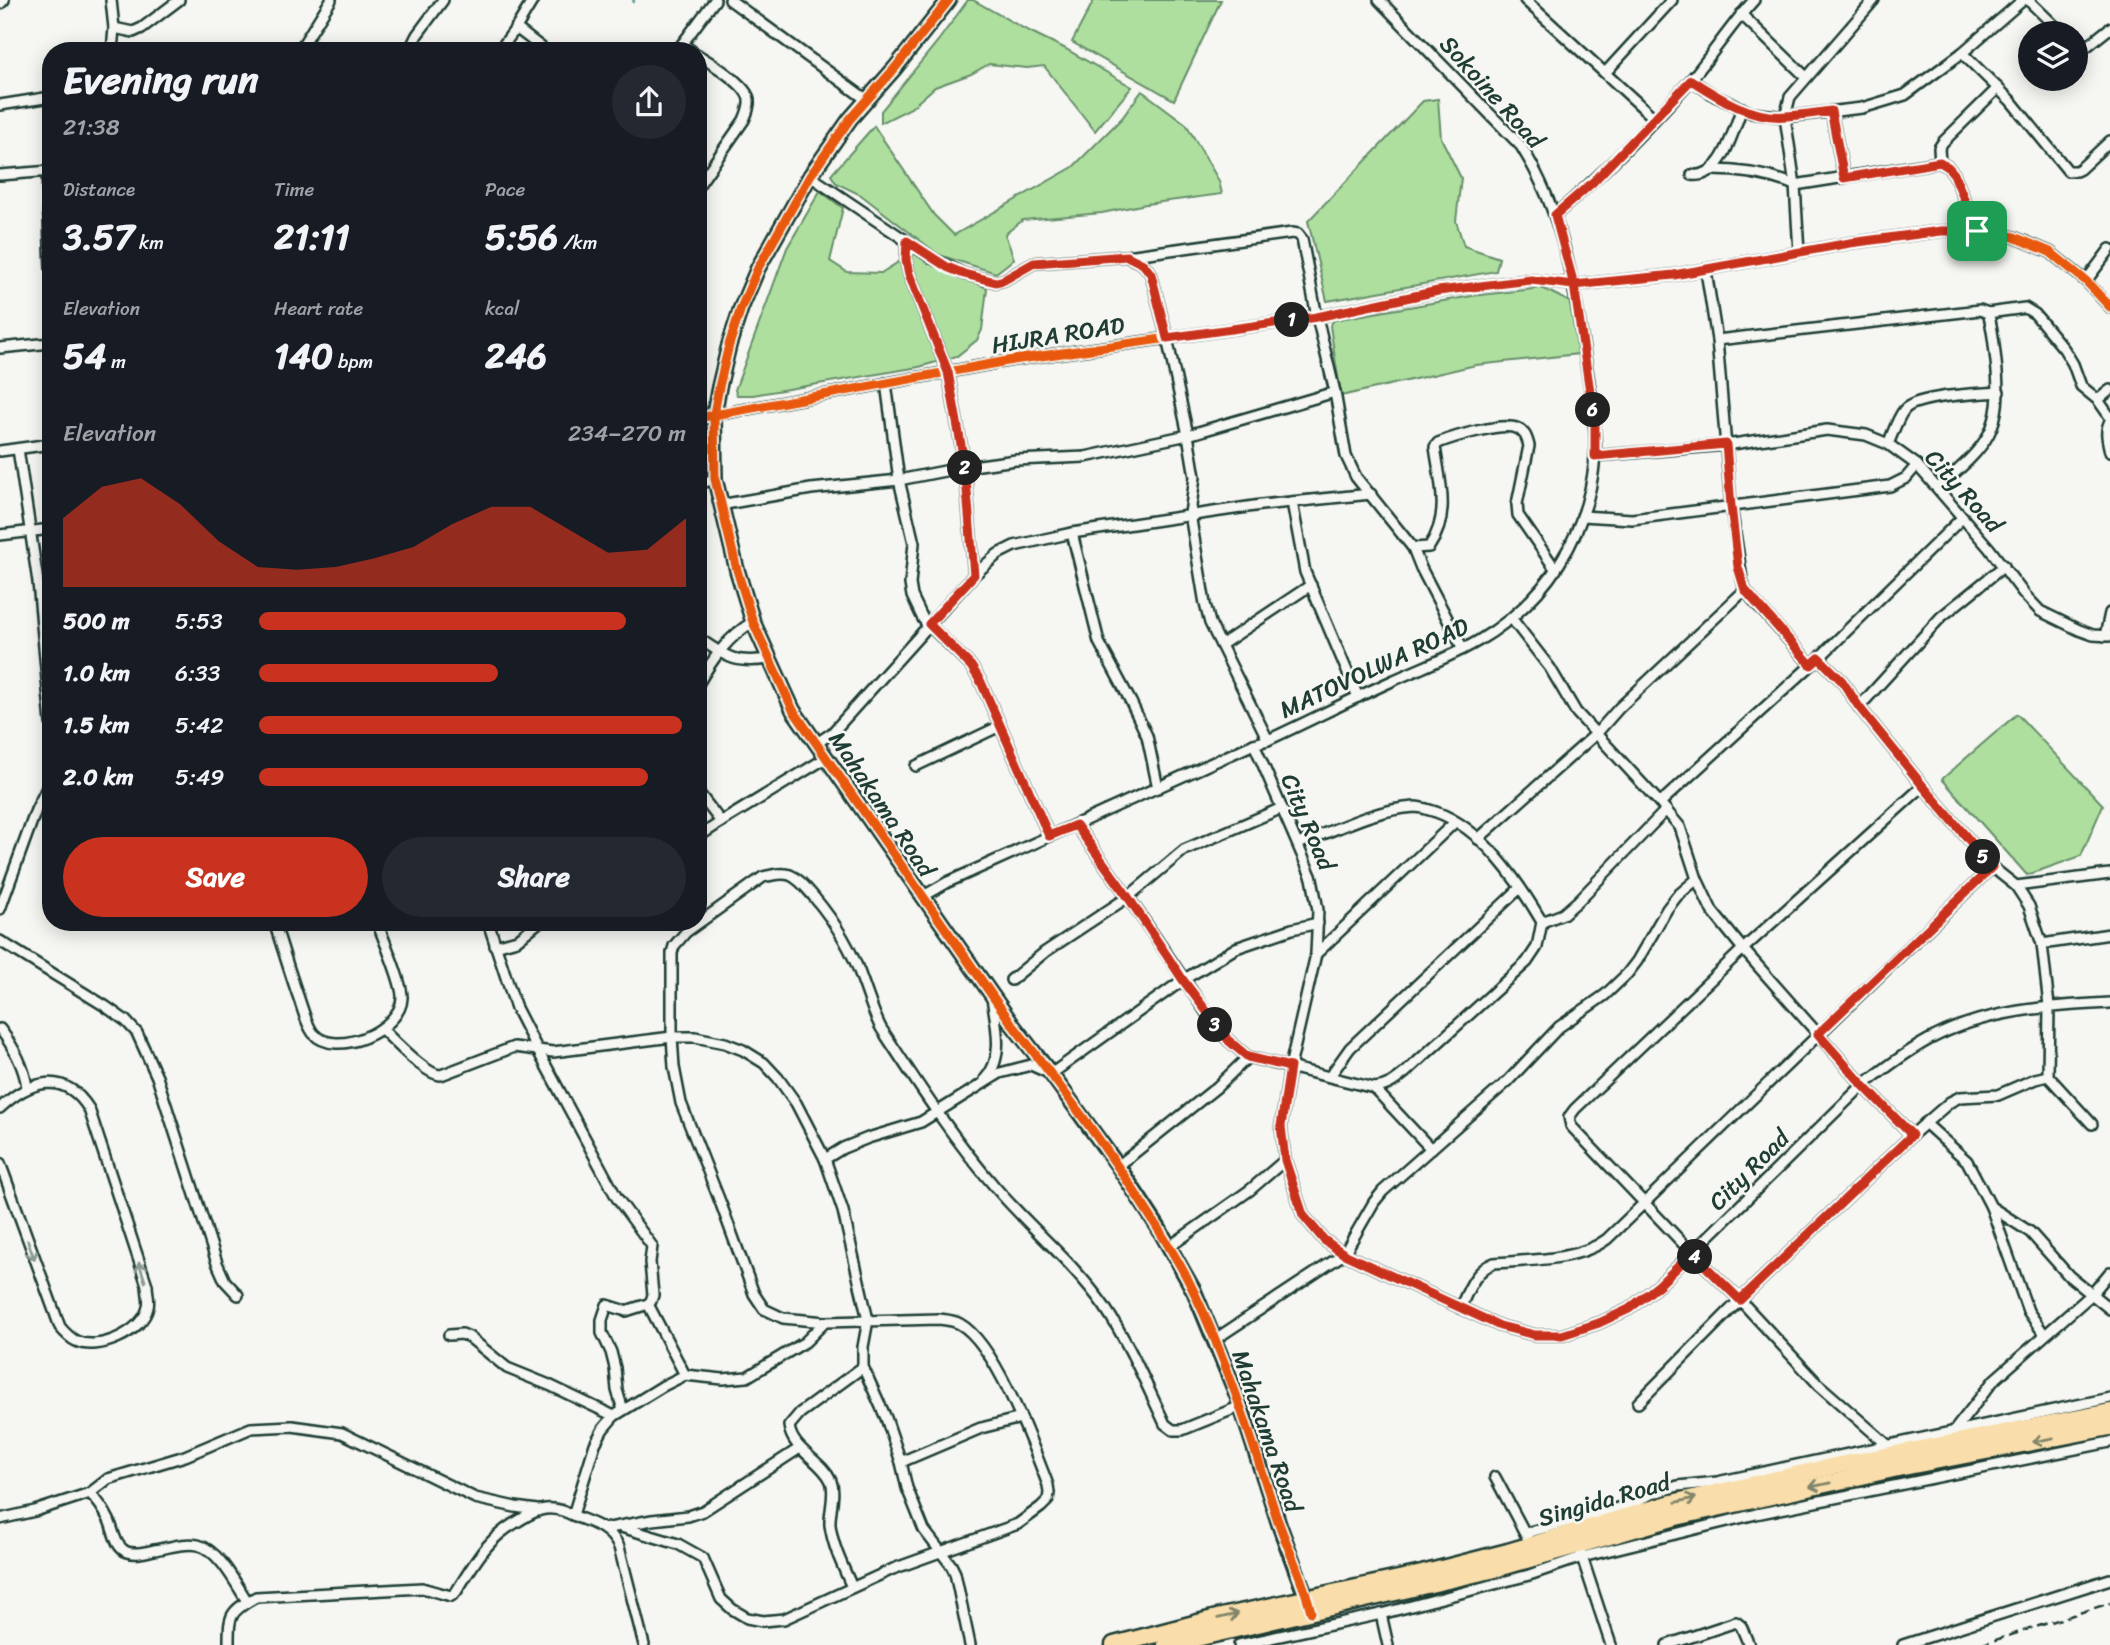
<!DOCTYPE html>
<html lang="en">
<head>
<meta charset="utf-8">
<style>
  body { margin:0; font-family:Sriracha,sans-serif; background:#242831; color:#f1f3f6; height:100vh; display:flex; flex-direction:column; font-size:26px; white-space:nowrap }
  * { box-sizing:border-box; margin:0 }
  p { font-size:23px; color:#9ea1a6 }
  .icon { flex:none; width:38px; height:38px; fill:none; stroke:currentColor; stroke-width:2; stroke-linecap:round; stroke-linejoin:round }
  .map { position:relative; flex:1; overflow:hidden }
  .panel { position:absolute; left:42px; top:42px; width:665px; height:889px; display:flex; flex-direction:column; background:#171b24; border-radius:28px; box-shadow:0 4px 18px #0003 }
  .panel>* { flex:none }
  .controls { position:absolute; left:2018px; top:21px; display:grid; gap:14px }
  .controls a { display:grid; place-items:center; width:70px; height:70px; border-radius:50%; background:#171b24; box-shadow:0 4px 18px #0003; font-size:35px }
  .pin { position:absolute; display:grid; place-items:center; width:60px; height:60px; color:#fff; margin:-30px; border-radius:14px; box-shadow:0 4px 10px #0006 }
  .km { position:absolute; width:35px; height:35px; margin:-18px; border-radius:50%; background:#222; color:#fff; font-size:19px; line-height:35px; text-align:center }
  .round { display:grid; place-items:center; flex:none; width:74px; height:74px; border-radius:37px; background:#242831 }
  .head { display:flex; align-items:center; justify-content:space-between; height:119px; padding:0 21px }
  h1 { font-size:38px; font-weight:700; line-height:52px }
  .stats { display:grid; grid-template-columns:repeat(3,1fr); gap:10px; height:119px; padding:7px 21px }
  .stats div { display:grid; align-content:center }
  .stats b { font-size:35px; font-weight:700 }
  .stats small { font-size:19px; font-weight:400 }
  .stats p { font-size:19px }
  .chart { height:196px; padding:14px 21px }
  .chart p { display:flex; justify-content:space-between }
  .chart svg { width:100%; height:126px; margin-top:7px; fill:#c8321e; opacity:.7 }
  .action { display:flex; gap:14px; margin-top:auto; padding:14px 21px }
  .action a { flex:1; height:80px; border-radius:42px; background:#c8321e; color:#fff; font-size:28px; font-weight:700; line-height:80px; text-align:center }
  .action a+a { background:#242831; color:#f1f3f6 }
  ul { padding:0 21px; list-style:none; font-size:23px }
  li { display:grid; grid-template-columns:112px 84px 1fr; align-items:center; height:52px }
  li i { height:18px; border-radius:9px; background:#c8321e }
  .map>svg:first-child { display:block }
  .green { fill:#aedf9f; stroke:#668e6a; stroke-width:2 }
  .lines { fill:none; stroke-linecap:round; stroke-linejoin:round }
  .stream { stroke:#5c989b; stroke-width:2.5 }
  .street-casing { stroke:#1f3d34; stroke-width:14 }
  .secondary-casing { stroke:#1f3d34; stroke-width:18 }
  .highway-casing { stroke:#1f3d34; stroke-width:21 }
  .street { stroke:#f6f6f2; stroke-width:9 }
  .secondary { stroke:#f6f6f2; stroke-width:12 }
  .highway { stroke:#f9deab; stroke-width:16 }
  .rail { stroke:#1f3d34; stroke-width:2.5; stroke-dasharray:10 5; stroke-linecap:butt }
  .cycleway-casing { stroke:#f6f6f2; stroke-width:13 }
  .cycleway { stroke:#e8590c; stroke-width:9 }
  .oneway { stroke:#8a9a93 }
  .oneway2 { stroke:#81856a }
  .route-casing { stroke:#fff; stroke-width:14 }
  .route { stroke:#c8321e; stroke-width:9 }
  .labels { text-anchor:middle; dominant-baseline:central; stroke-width:5; stroke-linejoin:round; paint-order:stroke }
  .street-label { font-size:24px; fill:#1f3d34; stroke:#f6f6f2 }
</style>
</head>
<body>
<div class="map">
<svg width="2110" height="1645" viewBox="0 0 2110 1645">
  <rect width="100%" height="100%" fill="#f6f6f2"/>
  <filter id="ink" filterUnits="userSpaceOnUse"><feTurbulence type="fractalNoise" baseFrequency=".0143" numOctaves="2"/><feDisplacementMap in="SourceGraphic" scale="14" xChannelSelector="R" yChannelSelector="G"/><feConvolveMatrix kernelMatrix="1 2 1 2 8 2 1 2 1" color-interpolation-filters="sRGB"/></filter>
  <g filter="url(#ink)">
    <!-- green -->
    <g class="green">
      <polygon points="968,0 973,0 1023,28 1064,48 1132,87 1095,131 1044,66 1027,68 989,64 971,74 935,87 911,108 881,123 881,111 938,41"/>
      <polygon points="1094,0 1221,0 1174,100 1072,42"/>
      <polygon points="1142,91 1186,124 1219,181 1222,194 1146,204 1102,213 1023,220 1005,234 1014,259 996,273 939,255 861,195 836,183 831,175 874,126 934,215 954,235 1073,167 1122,118"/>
      <polygon points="1438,99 1441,138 1461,178 1456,221 1464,246 1499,258 1496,271 1327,301 1308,221 1423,101"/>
      <polygon points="820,191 843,208 830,261 847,272 881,273 913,253 987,288 982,330 977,340 957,356 919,367 753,395 737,395 735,390 787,248"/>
      <polygon points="1542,288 1570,302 1578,354 1476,365 1341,396 1330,326 1334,320 1472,296"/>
      <polygon points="2017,714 2103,805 2081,856 2027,875 1942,779"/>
    </g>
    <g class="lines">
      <!-- stream -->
      <polyline class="stream" points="633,2 634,0"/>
      <defs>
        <g id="street">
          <polyline points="111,0 114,28 112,51"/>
          <polyline points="730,0 867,100"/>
          <polyline points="1525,0 1654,118"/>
          <polyline points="2028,0 2062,33"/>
          <polyline points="0,4 4,0"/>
          <polyline points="1741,14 1806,77"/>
          <polyline points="114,28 133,32 142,28 179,0"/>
          <polyline points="516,28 546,51"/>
          <polyline points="682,44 692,51"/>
          <polyline points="411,47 417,35 443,0"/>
          <polyline points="2076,47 2081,49 2086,47 2110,28"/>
          <polyline points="299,51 331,0"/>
          <polyline points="499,51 516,28 533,0"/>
          <polyline points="677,51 715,0"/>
          <polyline points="1962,53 2011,101 2068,171 2076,171 2080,169 2110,141"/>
          <path d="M698 55C711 63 746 84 749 99 750 106 747 113 744 120L698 186"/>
          <polyline points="1605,73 1672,0"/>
          <polyline points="1691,80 1715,96 1752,113 1785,117 1862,108 1905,95 1962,53 2023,0"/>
          <polyline points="0,105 51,97"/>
          <polyline points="1831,111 1844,178"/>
          <polyline points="1940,162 1939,148 1943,142 1998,88"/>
          <path d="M1712 170C1741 170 1767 174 1795 185L1940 162 1948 167 1954 174 1977 231"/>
          <polyline points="47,172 51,269"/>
          <polyline points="0,175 51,171"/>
          <path d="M1692 175C1723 179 1733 130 1742 108"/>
          <polyline points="810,176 932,258 964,274 996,282 1004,280 1034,263 1127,256 1292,233 1298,234 1302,239 1317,317 1335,392 1346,456 1356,477 1413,548 1421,568 1463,649"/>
          <path d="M1555 215C1603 174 1648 128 1690 81 1712 55 1731 25 1754 0"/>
          <polyline points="907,241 906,260 909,274 948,372 965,467 974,575"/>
          <polyline points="1799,252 1795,185 1785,117 1790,97 1874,0"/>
          <polyline points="1128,257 1143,264 1151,274 1167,338 1188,435 1195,477 1190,514 1205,604 1210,623 1268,740"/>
          <polyline points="1706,271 1717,340 1731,506 1742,579 1745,590 1754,601 1811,665"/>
          <polyline points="2086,281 2110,249"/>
          <polyline points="1988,313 2025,308 2035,314 2064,349 2073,364 2081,386 2098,400 2110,417"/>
          <path d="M1717 340 1980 310 1988 313C1993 328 1994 345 1996 362 2004 431 1987 445 1938 488"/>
          <polyline points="0,348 51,343"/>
          <polyline points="886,383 899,480 914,543 910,584 912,596 923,619 971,666 981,682 1049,836"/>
          <polyline points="2098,400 2110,390"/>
          <polyline points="698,418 1013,360 1317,317 1438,291 1530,280 1574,285 1674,275 1850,243 1941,231 1989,231 2014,237 2050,252 2086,281 2110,307"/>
          <path d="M2110 421C2104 432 2108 441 2110 452"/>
          <path d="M1888 444C1893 433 1897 419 1904 410 1916 395 1979 394 1999 392"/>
          <polyline points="18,449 38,582 51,723"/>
          <polyline points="0,451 51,444"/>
          <polyline points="1595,456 1726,445 1827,430 1866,435 1888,444 1917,465 1989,548 2024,594 2040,611 2079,630 2093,635 2110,636"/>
          <polyline points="698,484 715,479"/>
          <polyline points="1292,502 1305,572 1358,697"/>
          <polyline points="720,505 811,489 899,480 965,467 1016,460 1085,457 1188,435 1335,392"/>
          <polyline points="1582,516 1632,519 1890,486 1906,478 1917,465"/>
          <polyline points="1072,533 1099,642 1131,702 1147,736 1158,788"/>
          <polyline points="0,535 51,529"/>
          <path d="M1413 548 1429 547C1451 515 1440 482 1435 447L1438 443C1453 437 1502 422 1516 428 1525 431 1527 438 1529 446L1517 504 1518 515 1556 570"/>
          <polyline points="1512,619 1550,668 1576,712 1660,803 1680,827 1697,879 1712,911 1743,949 1863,1085 1912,1135"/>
          <polyline points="2105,636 2110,613"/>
          <path d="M698 638C727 657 733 664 769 659"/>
          <polyline points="1221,645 1311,585"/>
          <polyline points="1819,658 1842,681 1859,707 1923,786 1992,867 2016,886 2029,906 2042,944 2049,1006 2048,1076 2092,1124"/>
          <path d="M698 684C712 660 728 636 753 622"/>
          <polyline points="1859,707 1941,617 2004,566"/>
          <polyline points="817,743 832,733 974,575 998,554 1014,546 1072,533 1261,505 1371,494"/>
          <path d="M1254 744 1312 878 1318 910 1316 954 1290 1067 1281 1126 1285 1160 1303 1215 1324 1240 1344 1254 1500 1326 1535 1335H1562L1599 1323 1629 1309 1659 1285 1863 1085C1885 1068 1906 1052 1930 1039 1985 1010 2049 1006 2110 1003"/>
          <polyline points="916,766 1000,726"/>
          <polyline points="698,792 721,822 826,758"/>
          <polyline points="1660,803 1819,658 1963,517"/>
          <path d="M1076 825 1128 897 1214 1024 1229 1041 1248 1057 1374 1088C1388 1087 1396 1080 1406 1072L1527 962 1537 947 1542 922C1518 881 1482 828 1436 812 1429 810 1422 807 1415 807 1375 809 1336 830 1298 844"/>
          <polyline points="698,837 721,822"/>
          <polyline points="1478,839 1597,733 1619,708 1745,590"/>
          <polyline points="2016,886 2110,874"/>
          <path d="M922 897 948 882 1254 744 1268 740C1309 721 1350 700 1392 681 1420 668 1451 657 1478 641 1546 601 1588 536 1595 457 1597 423 1590 390 1585 357 1574 282 1562 211 1521 146L1379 0"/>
          <polyline points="0,909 36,810 51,780"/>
          <path d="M274 922C282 946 289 970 297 993 302 1006 305 1022 313 1033 335 1059 401 1030 402 998 403 984 383 938 377 922"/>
          <polyline points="488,922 516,1008 537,1049 617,1198 652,1246 650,1262 653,1295 651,1301 648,1304 626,1311 607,1305 602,1320 602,1333 611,1352 615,1368 617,1390 623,1410"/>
          <polyline points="1542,922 1563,914 1578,901 1666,810"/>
          <polyline points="0,941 105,1006 126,1021 137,1033 157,1077 217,1263 225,1281 238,1295"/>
          <polyline points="2042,944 2110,934"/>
          <polyline points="495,946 517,940 539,922"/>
          <polyline points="1316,954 1455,822"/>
          <polyline points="1011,980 1045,952 1128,897 1184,850 1282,808"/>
          <path d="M0 1029C13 1046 24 1066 27 1087"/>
          <path d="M382 1029C394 1041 426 1075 441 1075L514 1047 553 1052 672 1037H695L725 1043 743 1050 764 1063 778 1078 796 1103 825 1159 843 1211 868 1320 863 1347V1367L886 1418 901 1462 907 1488 924 1530 951 1565 955 1573 970 1645"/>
          <polyline points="1330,1076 1350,1048 1520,888"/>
          <path d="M985 1079C1005 1058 996 1024 992 998"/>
          <polyline points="1374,1088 1431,1149"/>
          <path d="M0 1108C29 1081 64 1069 89 1109L147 1285C147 1292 150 1301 148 1307 143 1332 98 1352 76 1341 70 1338 65 1333 60 1327L0 1163"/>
          <polyline points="1925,1123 1967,1161 1991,1207 2030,1232 2069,1276 2110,1309"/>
          <polyline points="825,1159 843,1148 868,1138 921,1122 1000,1073 1031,1065 1051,1074 1183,980 1236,948 1292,929 1318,923"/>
          <polyline points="1118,1166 1217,1087 1248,1057"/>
          <polyline points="1991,1207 2028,1311 2044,1334"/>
          <polyline points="1169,1247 1250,1190 1285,1160"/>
          <polyline points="648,1304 685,1375"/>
          <path d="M1460 1308C1468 1291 1475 1270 1494 1263 1529 1260 1578 1261 1607 1239L1992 867"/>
          <path d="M825 1322 783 1318 764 1309 754 1294 721 1204 681 1103 674 1067 672 1037V953L674 946 686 932 763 877C772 875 781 872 790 875 800 879 807 889 814 897 835 922 853 952 863 982 869 998 873 1013 881 1028 917 1083 953 1139 996 1188 1031 1229 1073 1262 1104 1306 1129 1343 1146 1384 1165 1424L1173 1430H1182L1241 1406"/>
          <polyline points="449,1335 462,1334 469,1337 507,1368 549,1385 614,1416"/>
          <polyline points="1214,1340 1344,1254 1374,1202 1383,1191 1508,1081 1559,1027 1605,995 1627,974 1637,961 1667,909 1677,896 1697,879"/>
          <polyline points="1638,1403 1740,1300 1912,1135 1950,1102 1960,1097 1998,1095 2035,1079 2048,1076"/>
          <polyline points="1954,1431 1994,1380 2092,1294 2110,1272"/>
          <polyline points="1896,1455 1891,1448 1819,1385 1740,1300 1692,1253 1571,1126 1569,1117 1575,1109 1743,949 1923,786"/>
          <polyline points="901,1462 981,1428 1021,1418"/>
          <polyline points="1495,1477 1527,1537"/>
          <polyline points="90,1493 108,1479 185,1456 251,1428 292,1426 342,1433 475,1498 515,1507 537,1510"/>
          <path d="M573 1515 595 1444 603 1429 614 1416 663 1386 685 1375 723 1379 747 1377 805 1342 825 1322 939 1319C946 1320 953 1320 960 1324 996 1344 1033 1446 1048 1485L1049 1493 1048 1500 1041 1507 1018 1524 893 1569 784 1619 763 1621 747 1618 732 1609 721 1599 703 1558 678 1544 621 1527"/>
          <path d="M0 1519 35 1511 90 1493C98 1501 104 1510 109 1520 114 1531 115 1547 127 1552 136 1555 146 1552 154 1550 168 1548 184 1542 198 1545 219 1550 236 1584 247 1601"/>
          <polyline points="604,1529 652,1520 688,1516 703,1511 800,1448"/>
          <polyline points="1526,1533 1632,1504 1651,1494 1678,1486 1717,1482 2110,1398"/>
          <polyline points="1581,1554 1611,1645"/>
          <path d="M852 1587C843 1567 833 1547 830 1525 829 1512 836 1494 831 1481 821 1459 792 1451 789 1426L800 1413 863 1367"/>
          <polyline points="1381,1614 1388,1645"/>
          <path d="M229 1645C229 1615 229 1612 256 1597L422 1588 451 1596 456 1592C476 1561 487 1538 520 1520 528 1515 536 1510 545 1509 558 1507 570 1514 582 1519 598 1525 611 1530 619 1547L644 1645"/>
          <polyline points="1239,1645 1381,1614 1529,1575 1582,1557 1756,1514 2110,1442"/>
          <polyline points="1667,1645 1736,1622 1741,1626 1749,1645"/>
          <polyline points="1903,1645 2110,1579"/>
        </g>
        <polyline id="secondary" points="949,0 895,68 850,119 810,176 758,268 741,308 729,345 719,387 714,414 715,479 737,570 753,622 793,710 1012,1024 1051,1074 1118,1166 1158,1227 1194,1291 1238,1398 1280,1527 1309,1605"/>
        <g id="highway">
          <polyline points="1114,1645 1221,1617 1422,1574 1508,1552 1672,1503 1834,1466 2110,1412"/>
          <polyline points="1166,1645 1491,1570 1676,1517 1898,1468 2110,1427"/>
        </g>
      </defs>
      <!-- street casing -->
      <use href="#street" class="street-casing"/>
      <!-- secondary casing -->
      <use href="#secondary" class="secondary-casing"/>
      <!-- highway casing -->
      <use href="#highway" class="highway-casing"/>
      <!-- street -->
      <use href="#street" class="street"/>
      <!-- secondary -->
      <use href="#secondary" class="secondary"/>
      <!-- highway -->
      <use href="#highway" class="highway"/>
      <!-- rail -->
      <polyline class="rail" points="1980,1645 2110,1603"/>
      <defs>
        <g id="cycleway">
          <path d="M949 0 895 68 850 119 810 176 758 268 741 308 729 345 719 387 714 414 715 479 737 570 753 622 793 710 1012 1024C1058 1083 1103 1142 1143 1205 1161 1233 1180 1262 1194 1292 1228 1363 1251 1438 1275 1512 1286 1546 1303 1578 1311 1612"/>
          <polyline points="698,418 1013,360 1317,317 1438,291 1530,280 1574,285 1674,275 1850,243 1941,231 1989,231 2014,237 2050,252 2086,281 2110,307"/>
        </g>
      </defs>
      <!-- cycleway casing -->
      <use href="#cycleway" class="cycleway-casing"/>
      <!-- cycleway -->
      <use href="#cycleway" class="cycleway"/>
    </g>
    <!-- one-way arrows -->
    <defs><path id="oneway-shaft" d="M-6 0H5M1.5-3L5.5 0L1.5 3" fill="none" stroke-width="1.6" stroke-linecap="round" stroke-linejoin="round" transform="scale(1.75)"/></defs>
    <g class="oneway">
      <use href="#oneway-shaft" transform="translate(31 1250) rotate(71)"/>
      <use href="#oneway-shaft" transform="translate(142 1272) rotate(-108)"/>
    </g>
    <g class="oneway2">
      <use href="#oneway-shaft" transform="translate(2043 1440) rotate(169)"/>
      <use href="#oneway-shaft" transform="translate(1820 1485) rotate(168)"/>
      <use href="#oneway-shaft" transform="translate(1686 1500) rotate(-13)"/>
      <use href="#oneway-shaft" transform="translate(1228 1616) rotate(-13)"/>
    </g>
  </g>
  <g class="lines" filter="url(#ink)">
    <defs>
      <path id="route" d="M1977 231H1941L1850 243 1674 275 1574 285 1531 280 1438 291 1317 317 1167 338 1151 274 1143 264 1127 256 1034 263 1004 280 996 282 964 274 947 267 907 241 906 260 909 274 948 372 965 467 974 575 929 624 971 666 981 682 1049 836 1076 825 1128 897 1183 980 1229 1041 1248 1057 1290 1067 1281 1126 1285 1160 1303 1215 1324 1240 1344 1254 1500 1326 1535 1335H1562L1599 1323 1629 1309 1659 1285 1692 1253 1740 1300 1912 1135 1863 1085 1818 1034 1992 867 1923 786 1859 707 1842 681 1819 658 1811 665 1745 590 1738 567 1731 506 1726 444 1595 456V425L1574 285 1555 215 1593 182 1691 80C1719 98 1752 120 1787 116 1802 115 1817 113 1831 111L1844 178 1940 162 1948 167 1954 174 1977 231"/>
    </defs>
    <!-- route casing -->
    <use href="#route" class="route-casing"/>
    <!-- route -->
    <use href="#route" class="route"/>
  </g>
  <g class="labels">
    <!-- street labels -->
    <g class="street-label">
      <text transform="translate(1492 92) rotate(48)">Sokoine Road</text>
      <text transform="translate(1058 335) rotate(-9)">HIJRA ROAD</text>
      <text transform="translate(1964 491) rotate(48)">City Road</text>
      <text transform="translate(1374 668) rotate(-25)">MATOVOLWA ROAD</text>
      <text transform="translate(882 804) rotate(56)">Mahakama Road</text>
      <text transform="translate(1308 822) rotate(67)">City Road</text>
      <text transform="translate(1749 1170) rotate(-45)">City Road</text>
      <text transform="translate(1267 1431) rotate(71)">Mahakama Road</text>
      <text transform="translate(1604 1500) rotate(-16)">Singida Road</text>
    </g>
  </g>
</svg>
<div class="controls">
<a><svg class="icon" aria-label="layers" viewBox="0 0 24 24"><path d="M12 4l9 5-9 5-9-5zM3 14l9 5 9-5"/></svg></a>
</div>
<div class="pin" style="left:1977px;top:231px;background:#1e9e55"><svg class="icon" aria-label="arrive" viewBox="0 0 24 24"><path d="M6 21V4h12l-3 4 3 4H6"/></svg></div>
<b class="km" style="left:1292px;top:320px">1</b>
<b class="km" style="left:965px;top:468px">2</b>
<b class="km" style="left:1215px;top:1025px">3</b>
<b class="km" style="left:1695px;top:1257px">4</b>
<b class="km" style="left:1983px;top:857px">5</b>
<b class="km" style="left:1593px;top:410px">6</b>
<section class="panel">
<div class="head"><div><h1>Evening run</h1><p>21:38</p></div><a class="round"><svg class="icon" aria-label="share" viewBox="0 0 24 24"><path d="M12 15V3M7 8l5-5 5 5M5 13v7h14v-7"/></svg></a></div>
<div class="stats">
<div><p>Distance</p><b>3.57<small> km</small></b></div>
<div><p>Time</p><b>21:11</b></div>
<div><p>Pace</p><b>5:56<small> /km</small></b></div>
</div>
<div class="stats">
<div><p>Elevation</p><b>54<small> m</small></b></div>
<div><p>Heart rate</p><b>140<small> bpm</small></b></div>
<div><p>kcal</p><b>246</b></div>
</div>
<div class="chart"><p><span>Elevation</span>234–270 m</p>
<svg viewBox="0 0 160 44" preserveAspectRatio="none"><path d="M0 44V20L10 9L20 6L30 15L40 28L50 37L60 38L70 37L80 34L90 30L100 22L110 16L120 16L130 24L140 32L150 31L160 20V44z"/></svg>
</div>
<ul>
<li><b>500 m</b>5:53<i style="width:86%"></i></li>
<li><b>1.0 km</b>6:33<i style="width:56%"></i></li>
<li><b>1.5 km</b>5:42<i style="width:99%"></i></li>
<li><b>2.0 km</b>5:49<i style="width:91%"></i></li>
</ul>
<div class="action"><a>Save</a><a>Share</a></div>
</section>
</div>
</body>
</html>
